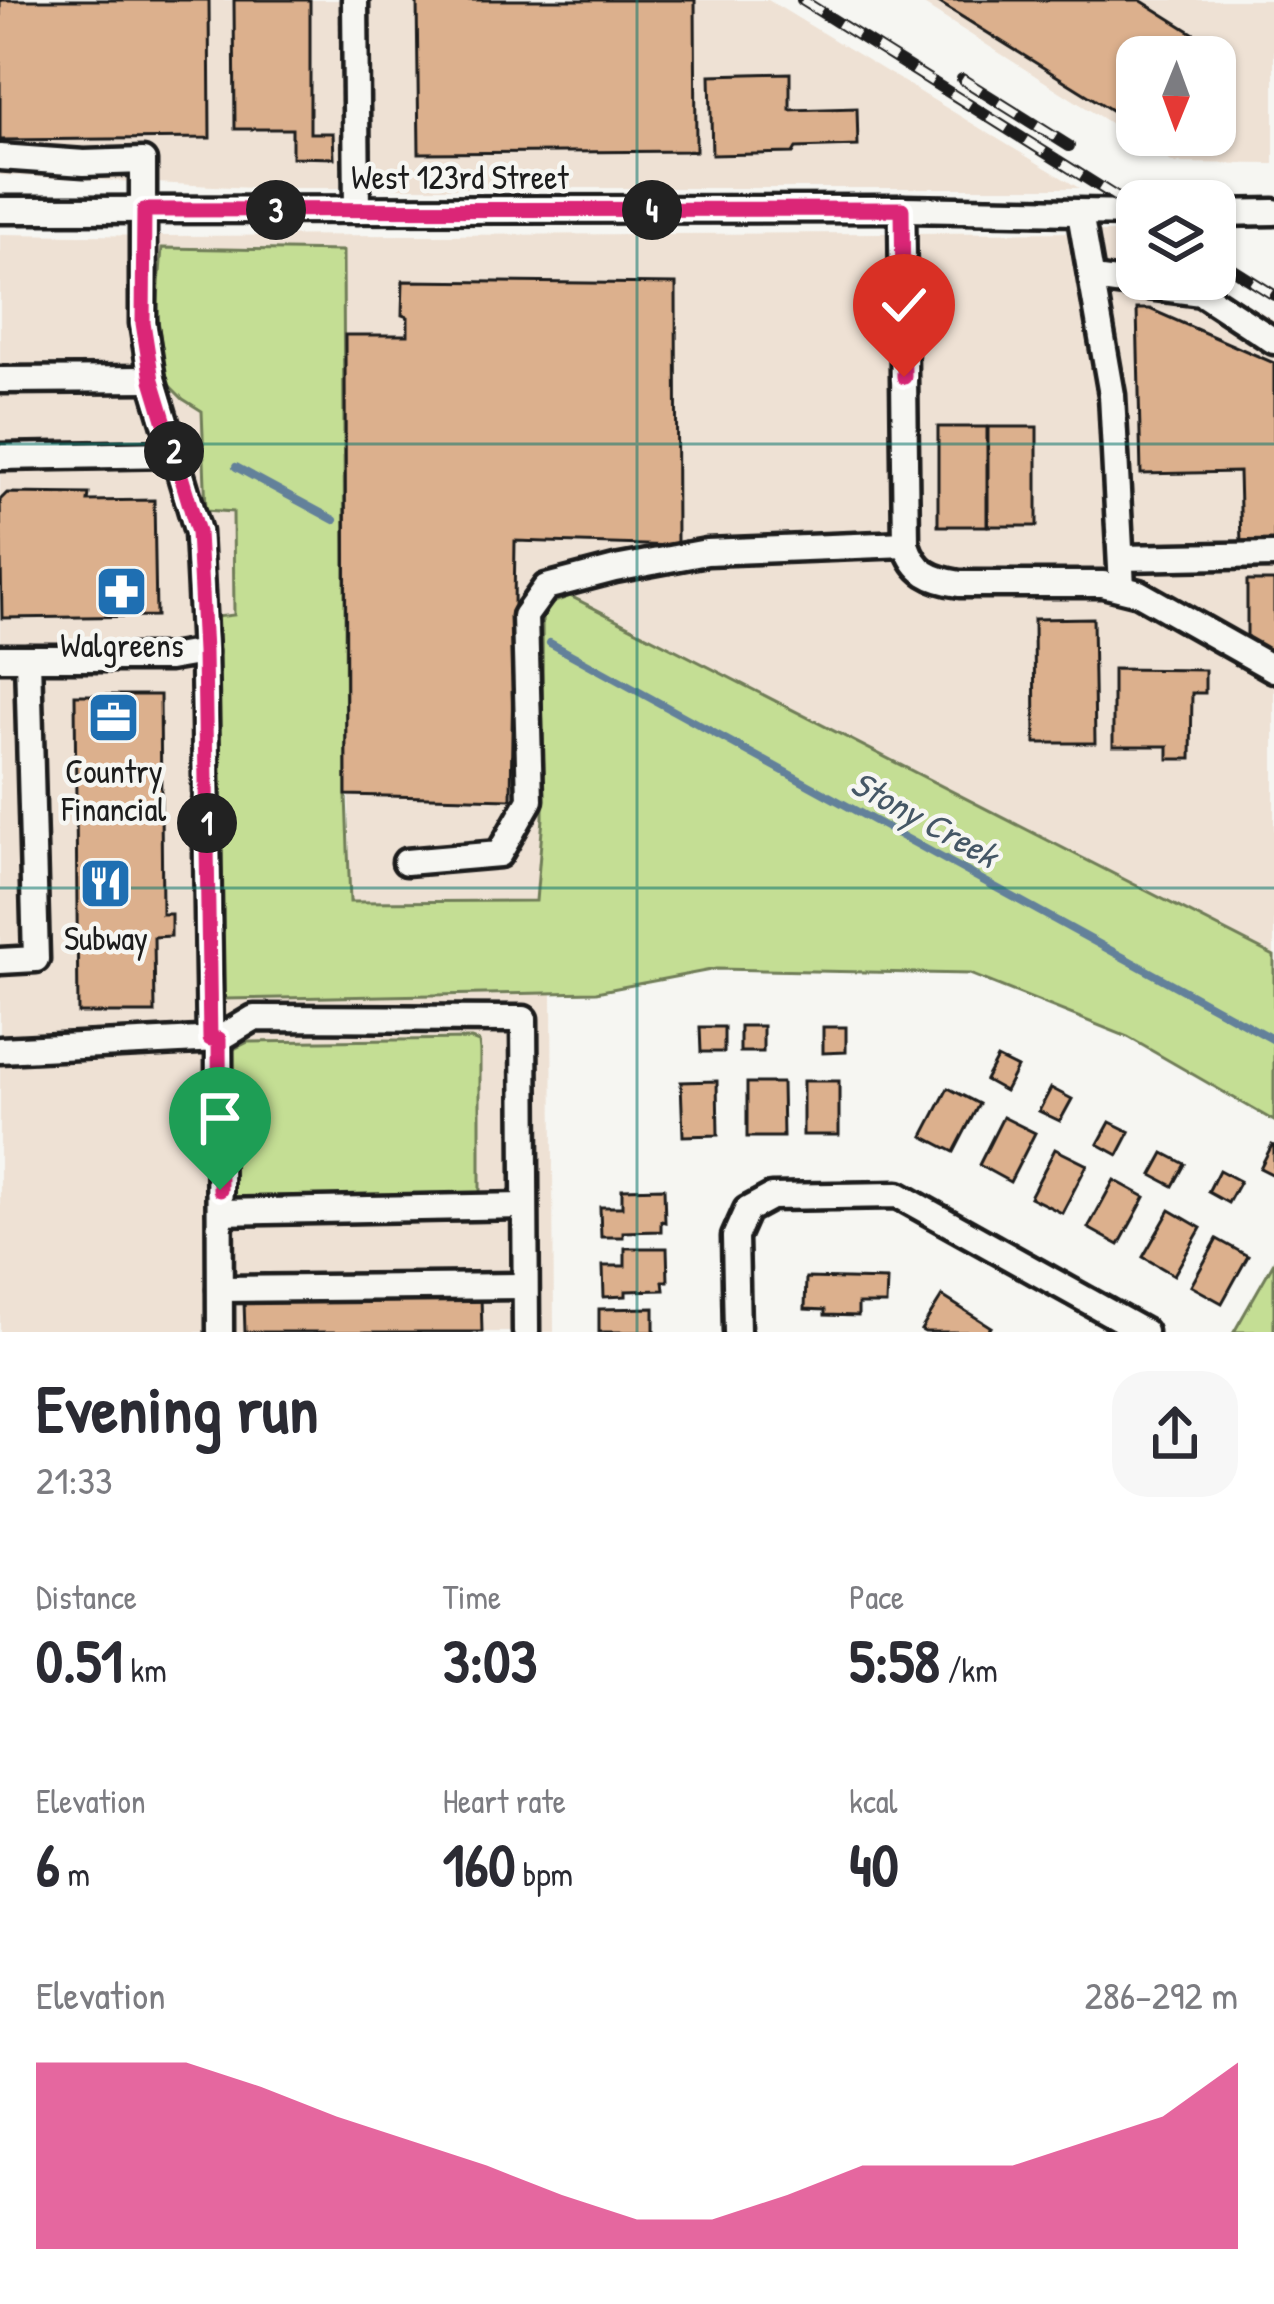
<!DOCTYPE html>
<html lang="en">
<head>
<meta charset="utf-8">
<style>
  body { margin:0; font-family:"Patrick Hand",sans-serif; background:#f7f7f7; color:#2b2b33; height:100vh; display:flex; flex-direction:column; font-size:45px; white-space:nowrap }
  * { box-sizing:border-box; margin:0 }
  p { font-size:39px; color:#7c7c81 }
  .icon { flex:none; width:66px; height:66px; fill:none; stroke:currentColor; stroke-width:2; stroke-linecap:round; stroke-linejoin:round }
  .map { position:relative; height:1332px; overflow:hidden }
  .panel { display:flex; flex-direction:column; background:#fff; flex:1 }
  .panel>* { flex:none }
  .needle { width:78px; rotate:181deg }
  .tools { position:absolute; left:1116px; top:36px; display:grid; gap:24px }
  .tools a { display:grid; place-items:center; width:120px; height:120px; border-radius:24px; background:#fff; box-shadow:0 3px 9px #0004; font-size:60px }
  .pin { position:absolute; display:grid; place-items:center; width:102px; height:102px; color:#fff; margin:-123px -51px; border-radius:50% 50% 50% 0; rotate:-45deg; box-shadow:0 0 12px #0007 }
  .pin .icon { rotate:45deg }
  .km { position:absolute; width:60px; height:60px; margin:-30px; border-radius:50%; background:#222; color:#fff; font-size:33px; line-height:60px; text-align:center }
  .round { display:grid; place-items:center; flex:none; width:126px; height:126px; border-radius:36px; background:#f7f7f7 }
  .overview { display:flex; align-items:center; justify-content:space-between; height:204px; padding:0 36px }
  h1 { font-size:66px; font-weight:700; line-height:90px }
  .figures { display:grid; grid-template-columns:repeat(3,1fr); gap:18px; height:204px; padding:12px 36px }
  .figures div { display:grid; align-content:center }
  .figures b { font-size:60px; font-weight:700 }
  .figures small { font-size:33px; font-weight:400 }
  .figures p { font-size:33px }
  .chart { height:336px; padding:24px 36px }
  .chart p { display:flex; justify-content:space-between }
  .chart svg { width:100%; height:216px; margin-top:12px; fill:#db2777; opacity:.7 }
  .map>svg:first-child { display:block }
  .built { fill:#eee1d4; fill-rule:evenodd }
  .green { fill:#c4de94; stroke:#707d58; stroke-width:3 }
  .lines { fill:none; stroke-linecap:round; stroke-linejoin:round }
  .stream { stroke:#63819a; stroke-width:8 }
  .building { fill:#dcb08d; stroke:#1c1c1c; stroke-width:3 }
  .minor-casing { stroke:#1c1c1c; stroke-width:33 }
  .minor { stroke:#f6f6f2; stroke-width:24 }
  .rail-casing { stroke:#1c1c1c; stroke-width:12 }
  .rail { stroke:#f6f6f2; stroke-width:8; stroke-dasharray:22; stroke-linecap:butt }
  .route-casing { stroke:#fff; stroke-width:24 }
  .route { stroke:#db2777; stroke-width:15 }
  .grid { fill:none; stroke:#0f766e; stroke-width:3; stroke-opacity:0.55 }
  .labels { text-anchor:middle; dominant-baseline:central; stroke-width:9; stroke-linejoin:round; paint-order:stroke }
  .street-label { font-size:33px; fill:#1c1c1c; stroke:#f6f6f2 }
  .poi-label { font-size:33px; fill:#1c1c1c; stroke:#f6f6f2 }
  .water-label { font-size:36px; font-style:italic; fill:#455766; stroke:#f6f6f2 }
</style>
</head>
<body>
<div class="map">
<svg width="1274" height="1332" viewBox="0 0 1274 1332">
  <rect width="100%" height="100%" fill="#f6f6f2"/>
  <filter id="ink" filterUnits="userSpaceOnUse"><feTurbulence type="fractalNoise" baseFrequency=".00833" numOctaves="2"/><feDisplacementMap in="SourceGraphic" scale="24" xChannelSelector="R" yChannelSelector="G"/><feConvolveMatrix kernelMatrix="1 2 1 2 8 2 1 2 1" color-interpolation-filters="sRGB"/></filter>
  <g filter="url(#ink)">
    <!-- built -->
    <g class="built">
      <polygon points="0,0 768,0 1079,188 252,188 0,175"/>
      <path d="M916 0H1274V164L1173 163ZM1137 57H1215V135H1137Z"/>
      <polygon points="1131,232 1137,236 1137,279 1207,279 1274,320 1274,956 570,596 543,818 536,902 350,902 343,252 162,248 183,399 202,410 206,509 233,511 235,616 216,617 225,999 552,993 554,1332 0,1332 0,234 165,236"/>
    </g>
    <!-- green -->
    <g class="green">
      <polygon points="162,248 343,251 346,795 350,902 536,901 543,818 542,607 570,596 1274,956 1274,1121 1128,1037 970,974 716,969 596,992 224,999 218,989 216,617 234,615 233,512 206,510 202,411 183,399 166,382 157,311"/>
      <polygon points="471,1039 479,1042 480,1051 480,1195 473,1198 236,1201 231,1197 225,1068 234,1049 248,1042"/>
      <polygon points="1274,1262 1274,1332 1234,1332"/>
    </g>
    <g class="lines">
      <!-- stream -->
      <g class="stream">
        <polyline points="236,467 334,520"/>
        <polyline points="550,643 1274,1040"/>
      </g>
    </g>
    <!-- building -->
    <g class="building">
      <polygon points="0,0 209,0 210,138 0,140"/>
      <polygon points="234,0 310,0 310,133 333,133 334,158 292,157 292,129 235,129"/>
      <polygon points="417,0 695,0 696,151 419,153"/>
      <polygon points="935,0 1140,0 1199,37 1186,57 1137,57 1137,126"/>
      <polygon points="790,73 790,110 857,108 858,146 796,148 793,153 712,155 710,75"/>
      <polygon points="403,281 676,284 677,546 515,541 511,799 346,795 345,335 408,335 408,317 402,315"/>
      <polygon points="1137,309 1150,309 1274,363 1274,545 1241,545 1239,472 1141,474"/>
      <rect x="938" y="427" width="49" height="99"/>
      <rect x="988" y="427" width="49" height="99"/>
      <polygon points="7,493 89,494 88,501 154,500 156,616 2,618 0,500"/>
      <polygon points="1247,581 1274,581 1274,651 1262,651 1247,637"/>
      <polygon points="1093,618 1095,743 1035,743 1034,619"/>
      <polygon points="1113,669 1205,670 1205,693 1192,693 1191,759 1168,759 1168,746 1113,746"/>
      <polygon points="75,695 160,695 162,914 171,914 171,936 154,937 155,1013 78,1013"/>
      <rect x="740" y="1026" width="23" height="26"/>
      <polygon points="700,1027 724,1027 724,1052 701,1052"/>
      <polygon points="823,1027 846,1027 846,1052 823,1053"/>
      <polygon points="997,1058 1017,1068 1005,1091 985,1080"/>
      <polygon points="717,1081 718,1135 683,1136 681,1082"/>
      <rect x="803" y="1081" width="36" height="54"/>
      <polygon points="747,1083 782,1083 783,1137 747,1137"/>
      <polygon points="948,1088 979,1104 954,1152 923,1136"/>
      <polygon points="1051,1088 1072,1099 1060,1121 1039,1111"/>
      <polygon points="1003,1117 1035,1133 1010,1182 979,1165"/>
      <polygon points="1110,1122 1130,1132 1118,1155 1098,1144"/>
      <polygon points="1272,1145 1274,1146 1274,1175 1260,1168"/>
      <polygon points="1055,1149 1087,1165 1062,1213 1030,1197"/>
      <polygon points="1164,1153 1185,1164 1173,1186 1152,1175"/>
      <polygon points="1219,1170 1240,1181 1228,1203 1208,1192"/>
      <polygon points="1114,1180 1145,1197 1119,1245 1088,1228"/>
      <polygon points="664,1188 665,1222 661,1221 661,1231 623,1232 623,1237 601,1237 600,1207 622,1207 622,1189"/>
      <polygon points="1170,1210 1201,1228 1174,1275 1143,1257"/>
      <polygon points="1217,1239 1248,1256 1222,1303 1191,1286"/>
      <polygon points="625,1248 667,1248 668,1281 663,1281 664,1290 626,1291 626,1296 604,1297 603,1266 625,1266"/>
      <polygon points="806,1278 887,1280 886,1304 858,1304 858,1316 825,1315 825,1310 805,1309"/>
      <polygon points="481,1296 482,1332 245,1332 244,1301"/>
      <polygon points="942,1296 991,1327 987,1332 925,1332 921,1330"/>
      <polygon points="654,1308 654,1332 599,1332 599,1309"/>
    </g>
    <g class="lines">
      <defs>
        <g id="minor">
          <polyline points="355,0 357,210"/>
          <polyline points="0,157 84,163 143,161 143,323 152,379 198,532 204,652"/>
          <path d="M902 209 906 544C915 573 932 580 960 584H1103L1139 593 1274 669"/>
          <polyline points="0,210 902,209 1137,213"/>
          <polyline points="1080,213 1112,395 1122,587"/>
          <polyline points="1215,213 1274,212"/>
          <polyline points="1093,279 1201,293 1274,341"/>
          <polyline points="0,380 152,379"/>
          <polyline points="0,457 175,454"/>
          <polyline points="1121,558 1274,555"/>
          <polyline points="0,658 169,658 204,652 210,1039"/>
          <polyline points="406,862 499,854 530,800 525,616 546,587 615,569 707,552 906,544"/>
          <polyline points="0,961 36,959 28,658"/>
          <polyline points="219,1039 254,1018 524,1019 526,1332"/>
          <polyline points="0,1050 219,1039 220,1332"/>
          <polyline points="220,1212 525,1206"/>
          <polyline points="220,1289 525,1286"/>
          <polyline points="737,1332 735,1237 747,1210 771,1197 898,1195 1144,1332"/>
        </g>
      </defs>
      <!-- minor casing -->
      <use href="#minor" class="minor-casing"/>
      <!-- minor -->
      <use href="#minor" class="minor"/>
      <defs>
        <g id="rail">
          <polyline points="802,0 1137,210"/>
          <polyline points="962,79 1069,146"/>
          <polyline points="1215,258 1274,295"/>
        </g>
      </defs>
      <!-- rail casing -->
      <use href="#rail" class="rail-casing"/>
      <!-- rail -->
      <use href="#rail" class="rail"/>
    </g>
  </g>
  <g class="lines" filter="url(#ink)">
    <defs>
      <polyline id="route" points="220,1190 219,1039 210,1039 204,652 198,532 152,380 143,323 144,210 902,209 904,377"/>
    </defs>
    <!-- route casing -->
    <use href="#route" class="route-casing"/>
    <!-- route -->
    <use href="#route" class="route"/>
  </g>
  <!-- grid -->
  <path class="grid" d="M637 0V1332M0 444H1274M0 888H1274"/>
  <!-- icons -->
  <defs>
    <symbol id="pharmacy-square" viewBox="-11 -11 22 22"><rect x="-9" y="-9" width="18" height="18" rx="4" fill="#1f6fb2" stroke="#f6f6f2"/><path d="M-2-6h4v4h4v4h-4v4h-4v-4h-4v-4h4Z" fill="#fff"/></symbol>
    <symbol id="office-square" viewBox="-11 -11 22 22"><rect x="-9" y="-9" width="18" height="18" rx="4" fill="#1f6fb2" stroke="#f6f6f2"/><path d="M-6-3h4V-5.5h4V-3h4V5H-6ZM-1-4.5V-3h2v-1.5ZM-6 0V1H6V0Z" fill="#fff"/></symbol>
    <symbol id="restaurant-square" viewBox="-11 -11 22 22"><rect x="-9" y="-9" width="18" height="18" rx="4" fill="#1f6fb2" stroke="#f6f6f2"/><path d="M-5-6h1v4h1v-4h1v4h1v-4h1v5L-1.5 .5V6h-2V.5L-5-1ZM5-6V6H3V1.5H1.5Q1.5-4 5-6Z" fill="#fff"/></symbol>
  </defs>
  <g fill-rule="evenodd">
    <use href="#pharmacy-square" x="92" y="562" width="59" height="59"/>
    <use href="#office-square" x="84" y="688" width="59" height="59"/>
    <use href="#restaurant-square" x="76" y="854" width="59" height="59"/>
  </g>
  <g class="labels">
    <!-- street labels -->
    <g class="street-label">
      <text x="460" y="177">West 123rd Street</text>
    </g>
    <!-- poi labels -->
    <g class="poi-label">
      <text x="122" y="645">Walgreens</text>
      <text x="114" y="771">Country<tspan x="114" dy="38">Financial</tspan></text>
      <text x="106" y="938">Subway</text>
    </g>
    <!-- water labels -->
    <g class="water-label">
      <text transform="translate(925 818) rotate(29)">Stony Creek</text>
    </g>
  </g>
</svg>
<div class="tools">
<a><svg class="needle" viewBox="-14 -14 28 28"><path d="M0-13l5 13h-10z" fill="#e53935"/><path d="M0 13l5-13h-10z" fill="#7c7c81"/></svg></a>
<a><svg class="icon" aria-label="layers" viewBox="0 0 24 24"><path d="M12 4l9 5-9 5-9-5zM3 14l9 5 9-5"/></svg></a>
</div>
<div class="pin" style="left:220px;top:1190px;background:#1e9e55"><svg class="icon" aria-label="arrive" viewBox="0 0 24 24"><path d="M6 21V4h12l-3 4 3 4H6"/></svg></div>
<div class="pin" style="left:904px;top:377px;background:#d93025"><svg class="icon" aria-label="check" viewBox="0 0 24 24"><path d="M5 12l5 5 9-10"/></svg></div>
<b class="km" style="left:207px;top:823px">1</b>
<b class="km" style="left:174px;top:451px">2</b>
<b class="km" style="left:276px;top:210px">3</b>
<b class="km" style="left:652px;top:210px">4</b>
</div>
<section class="panel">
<div class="overview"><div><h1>Evening run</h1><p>21:33</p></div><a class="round"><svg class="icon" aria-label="share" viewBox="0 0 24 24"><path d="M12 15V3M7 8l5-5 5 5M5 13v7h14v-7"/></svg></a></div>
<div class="figures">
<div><p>Distance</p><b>0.51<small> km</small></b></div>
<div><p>Time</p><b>3:03</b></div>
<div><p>Pace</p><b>5:58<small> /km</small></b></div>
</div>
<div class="figures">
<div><p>Elevation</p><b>6<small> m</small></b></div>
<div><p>Heart rate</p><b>160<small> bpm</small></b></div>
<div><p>kcal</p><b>40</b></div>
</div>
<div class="chart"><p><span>Elevation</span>286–292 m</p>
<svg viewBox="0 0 160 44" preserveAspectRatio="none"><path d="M0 44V6L10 6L20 6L30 11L40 17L50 22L60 27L70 33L80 38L90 38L100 33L110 27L120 27L130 27L140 22L150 17L160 6V44z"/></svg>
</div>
</section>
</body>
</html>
